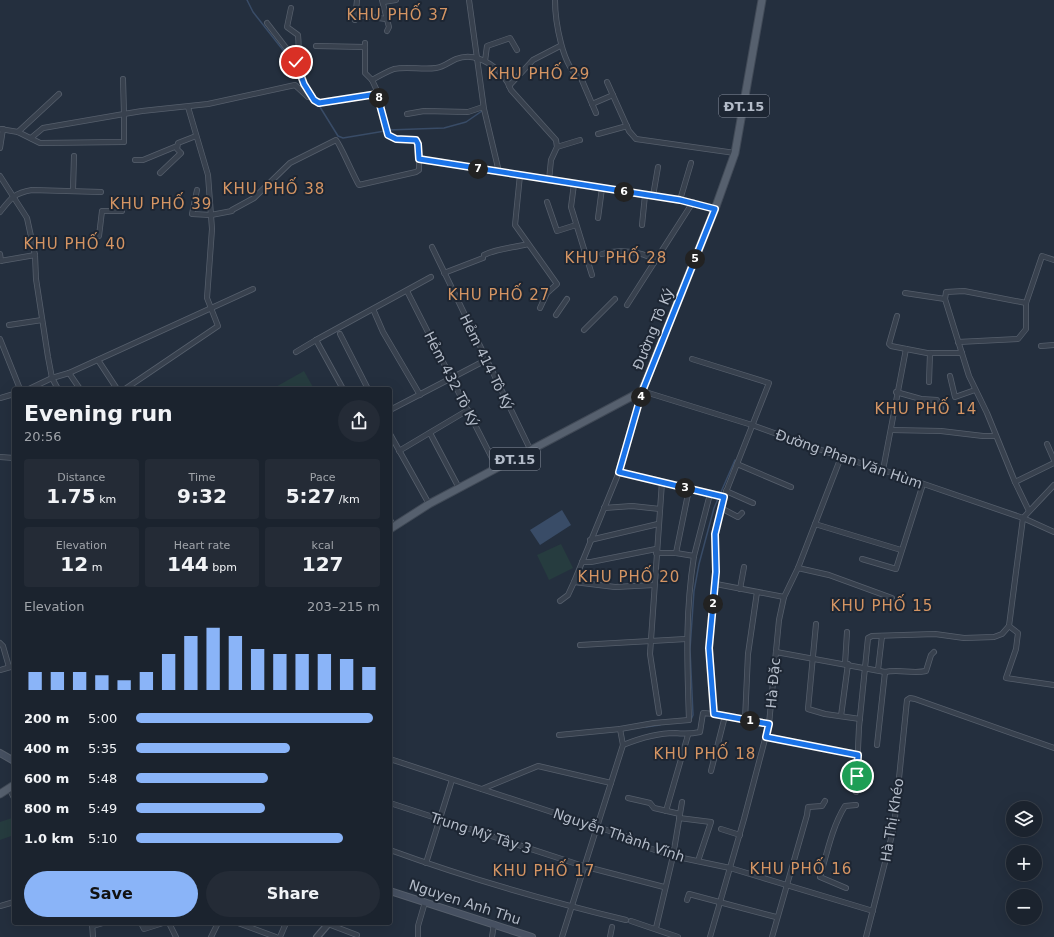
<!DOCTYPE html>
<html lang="en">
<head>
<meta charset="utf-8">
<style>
  body { margin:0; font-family:"DejaVu Sans",sans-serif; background:#242b36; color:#f1f3f6; height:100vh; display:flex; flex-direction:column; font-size:15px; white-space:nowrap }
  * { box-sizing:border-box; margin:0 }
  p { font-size:13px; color:#a0a4aa }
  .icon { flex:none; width:22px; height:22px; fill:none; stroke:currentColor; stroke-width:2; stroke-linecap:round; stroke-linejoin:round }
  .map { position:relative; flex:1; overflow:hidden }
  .details { position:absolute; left:12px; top:387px; width:380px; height:538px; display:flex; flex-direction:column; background:#1b232e; border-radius:4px; box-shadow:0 4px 16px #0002,0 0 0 1px #39404a }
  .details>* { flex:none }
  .controls { position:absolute; left:1006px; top:801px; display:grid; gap:8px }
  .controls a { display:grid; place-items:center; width:36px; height:36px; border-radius:50%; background:#1b232e; box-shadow:0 4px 16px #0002,0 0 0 1px #39404a; font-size:20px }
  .pin { position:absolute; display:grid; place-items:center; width:34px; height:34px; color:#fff; margin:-17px; border:2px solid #fff; border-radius:50%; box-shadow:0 1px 4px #0007 }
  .km { position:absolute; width:20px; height:20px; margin:-10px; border-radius:50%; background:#222; color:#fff; font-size:11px; line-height:20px; text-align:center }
  .round { display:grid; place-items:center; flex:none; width:42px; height:42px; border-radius:21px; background:#242b36 }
  .headline { display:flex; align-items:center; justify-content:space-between; height:68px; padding:0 12px }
  h1 { font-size:22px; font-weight:600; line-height:30px }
  .stats { display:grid; grid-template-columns:repeat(3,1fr); gap:6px; height:68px; padding:4px 12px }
  .stats div { display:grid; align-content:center; border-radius:4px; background:#242b36; text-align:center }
  .stats b { font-size:20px; font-weight:600 }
  .stats small { font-size:11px; font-weight:400 }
  .stats p { font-size:11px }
  .chart { height:112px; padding:8px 12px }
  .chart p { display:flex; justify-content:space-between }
  .chart svg { width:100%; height:72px; margin-top:4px; stroke:#8ab4f8; stroke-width:6 }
  .cta { display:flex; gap:8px; margin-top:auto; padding:8px 12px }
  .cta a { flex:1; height:46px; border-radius:24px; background:#8ab4f8; color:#111; font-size:16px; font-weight:600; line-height:46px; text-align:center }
  .cta a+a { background:#242b36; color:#f1f3f6 }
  ul { padding:0 12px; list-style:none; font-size:13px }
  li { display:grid; grid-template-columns:64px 48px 1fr; align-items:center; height:30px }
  li i { height:10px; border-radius:5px; background:#8ab4f8 }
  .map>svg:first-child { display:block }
  .green { fill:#263c3f }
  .water { fill:#394c67 }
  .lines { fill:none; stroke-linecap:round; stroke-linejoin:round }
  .stream { stroke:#394c67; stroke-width:1.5 }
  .minor-casing { stroke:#565f6c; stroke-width:6 }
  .tertiary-casing { stroke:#565f6c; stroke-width:8 }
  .secondary-casing { stroke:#565f6c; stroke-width:8 }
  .primary-casing { stroke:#414a57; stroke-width:9 }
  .minor { stroke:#38414e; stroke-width:4.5 }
  .tertiary { stroke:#38414e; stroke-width:5.5 }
  .secondary { stroke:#465061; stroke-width:6 }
  .primary { stroke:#56606e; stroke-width:7 }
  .route-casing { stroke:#fff; stroke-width:8 }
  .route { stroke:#1a73e8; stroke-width:5 }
  .labels { text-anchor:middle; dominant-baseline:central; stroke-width:4; stroke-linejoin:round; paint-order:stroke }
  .shield { fill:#1d2633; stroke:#878f9c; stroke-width:1 }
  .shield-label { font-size:13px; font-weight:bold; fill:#b4bcc9 }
  .street-label { font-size:14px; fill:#b4bcc9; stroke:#1d2633 }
  .neighbourhood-label { font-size:15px; letter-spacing:1px; fill:#d59563; stroke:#1d2633 }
</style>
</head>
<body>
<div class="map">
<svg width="1054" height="937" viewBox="0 0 1054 937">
  <rect width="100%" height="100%" fill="#242f3e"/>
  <!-- green -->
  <g class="green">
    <polygon points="304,371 314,389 272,389"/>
    <polygon points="561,544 573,568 549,580 537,555"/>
    <polygon points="12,818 14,835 0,840 0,822"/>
  </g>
  <!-- water -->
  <polygon class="water" points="562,510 571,525 540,545 530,530"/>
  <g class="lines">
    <!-- stream -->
    <g class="stream">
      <polyline points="247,0 253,12 290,59 304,90"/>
      <polyline points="310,98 320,107 338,136 343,138 385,131"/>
      <polyline points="388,130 444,128 466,122 482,111"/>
      <polyline points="690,722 693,715 690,649 694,591 699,564 714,508 735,460"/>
      <polyline points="646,727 660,725"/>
    </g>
    <defs>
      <g id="minor">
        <polyline points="382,0 389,27 387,31"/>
        <polyline points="469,0 484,109 499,172"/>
        <path d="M555 0C555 19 562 69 581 78L596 113"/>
        <polyline points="383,2 396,0"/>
        <path d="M291 8 287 27 298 35C299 45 299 53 297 62 295 73 310 93 316 102L324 103 377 93 388 135 395 139 415 140 418 145 419 159 680 200 715 209"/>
        <polyline points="356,15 386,19"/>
        <polyline points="355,20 357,0"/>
        <polyline points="267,23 297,62"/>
        <polyline points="365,43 365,73 372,80 379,95"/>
        <polyline points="316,46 365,47"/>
        <polyline points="485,61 487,46 510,38 517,50"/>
        <path d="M372 80C379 76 386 72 394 69 407 66 422 70 436 68 444 67 449 62 456 59 478 50 504 70 511 90L556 140 557 147 551 160 549 180"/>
        <polyline points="607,82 629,131 636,139 735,153"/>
        <polyline points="509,86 533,60 560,46"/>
        <polyline points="592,104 613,95"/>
        <polyline points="407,114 424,111 468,112 483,107"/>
        <polyline points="0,129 18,132 40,143 124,142 124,114 142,111 208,104 295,85 308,97 313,97"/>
        <polyline points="18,132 59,94"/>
        <polyline points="598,134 627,126"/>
        <polyline points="31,138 43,128 124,114 123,79"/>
        <polyline points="557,147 580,140"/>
        <polyline points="0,148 3,129"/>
        <polyline points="135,160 143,160 177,146"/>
        <polyline points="160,173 181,153 177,149 178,143 196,136"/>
        <polyline points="520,175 515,225 557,284 547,293 540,308"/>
        <polyline points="0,176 27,218 35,255 36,279 48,357 52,378 58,389"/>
        <polyline points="574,184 571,207 592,275"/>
        <polyline points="73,190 74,156"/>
        <path d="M197 190 192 214 211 215 232 211V210L254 198 290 163 336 140C339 142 354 177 359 185L416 172 419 170V159"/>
        <polyline points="653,196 658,167"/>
        <polyline points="680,200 691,163"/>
        <polyline points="547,202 557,231 576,225"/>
        <path d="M0 212C11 198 14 193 32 190L101 192"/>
        <polyline points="598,218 602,188"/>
        <polyline points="642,225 645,195"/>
        <polyline points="99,236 102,211 122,211"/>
        <polyline points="432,247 531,451"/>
        <polyline points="0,254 1,261"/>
        <path d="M602 254C618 249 641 251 655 260"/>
        <path d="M484 255C498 248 513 248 528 244"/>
        <polyline points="0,261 35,255"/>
        <polyline points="444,273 483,258"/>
        <polyline points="407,291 497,468"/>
        <polyline points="905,293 945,299"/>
        <polyline points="1026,303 964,291 946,292 945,299 969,376 987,413 1015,482 1029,511"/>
        <polyline points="627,305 693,202"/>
        <polyline points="373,309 383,332 420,395"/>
        <polyline points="556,315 567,299"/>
        <polyline points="897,316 889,344 891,346 927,353 962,353"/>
        <polyline points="9,325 42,320"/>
        <polyline points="584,330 615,299"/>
        <polyline points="340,334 368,389"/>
        <polyline points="0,339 20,389"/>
        <polyline points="316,340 343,389"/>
        <polyline points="958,342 1018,339 1026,329 1026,303 1042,256 1054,260"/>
        <polyline points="1041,346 1054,345"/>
        <polyline points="296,352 316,340 431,277"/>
        <polyline points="692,359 769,383 724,497 715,534 716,572 709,648 714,714 769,724"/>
        <polyline points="98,360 117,389"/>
        <polyline points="69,373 80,389"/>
        <polyline points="950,376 955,397 975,390"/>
        <polyline points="929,382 930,353"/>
        <polyline points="29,389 52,378 69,373 253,289"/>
        <polyline points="125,389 218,326 207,298 212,229 208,175 188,107"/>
        <polyline points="896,392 921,399 937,400 941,408"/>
        <polyline points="0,398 14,394"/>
        <polyline points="390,410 486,360"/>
        <polyline points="891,430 941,431 983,436 996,436"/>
        <polyline points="430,433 459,488"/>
        <polyline points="390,434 429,504"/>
        <polyline points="1047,444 1054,460"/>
        <polyline points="399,451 468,410"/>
        <polyline points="0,457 14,458"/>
        <polyline points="737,464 791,487"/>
        <polyline points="883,470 906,349"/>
        <polyline points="619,472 724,497"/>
        <polyline points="1015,482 1054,463"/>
        <polyline points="726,491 753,503"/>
        <polyline points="604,508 632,506 660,509"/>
        <polyline points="721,508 738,517 742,513"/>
        <polyline points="390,520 394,526"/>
        <polyline points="815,524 901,550"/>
        <polyline points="590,540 658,524"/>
        <polyline points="656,553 676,553 689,489"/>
        <polyline points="694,556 710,494"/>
        <polyline points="862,559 896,569 923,484"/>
        <polyline points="582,562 591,562 656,549"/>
        <polyline points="798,568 829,575 892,598"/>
        <polyline points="574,582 615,587 654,585"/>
        <polyline points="716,584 784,597"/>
        <polyline points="740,589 744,567"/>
        <polyline points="560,601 568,595 574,582 619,472 642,391 752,425 841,457 883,470 1023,518 1054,532"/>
        <polyline points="816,624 808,709 825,714 860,719"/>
        <polyline points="1009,626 1023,518 1054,485"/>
        <polyline points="1009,626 1018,633 1016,649 1006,678 1054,685"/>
        <polyline points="0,643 3,646 9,667"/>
        <polyline points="580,645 686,639"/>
        <path d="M776 652 885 672C899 669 913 674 926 671L931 655 934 652"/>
        <polyline points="845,664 847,632"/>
        <polyline points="0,670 14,666"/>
        <polyline points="878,670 882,636"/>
        <polyline points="659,713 650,654 662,482"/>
        <polyline points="841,716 848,664"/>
        <polyline points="745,720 748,654 757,592"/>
        <path d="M559 735 620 729 654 723 689 720C687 662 685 613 694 556L676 553"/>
        <polyline points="766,737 858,755"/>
        <path d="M623 745C638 739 659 733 675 733 684 734 691 734 700 732L703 713 714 714"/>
        <polyline points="877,745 885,672"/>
        <polyline points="390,759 637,840 649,848 673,856 730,868 873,911"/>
        <polyline points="711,771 725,716"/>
        <polyline points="9,788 14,798"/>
        <polyline points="482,789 538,766 611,783"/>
        <polyline points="856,792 859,727 868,638 872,636 935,634 964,638 994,637 1002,634 1009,626"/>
        <polyline points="628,798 650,803 654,808 680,814"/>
        <polyline points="390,803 583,866 664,887"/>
        <polyline points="666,811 688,735"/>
        <polyline points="679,818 711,822 698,861"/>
        <polyline points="721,829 740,835"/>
        <path d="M390 850C467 878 547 901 626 920"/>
        <polyline points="426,863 452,780"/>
        <path d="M846 888 820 877C827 853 832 827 845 806L856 805"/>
        <polyline points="687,900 689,894 776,917"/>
        <polyline points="0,906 14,902"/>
        <polyline points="631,921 678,937"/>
        <polyline points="92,923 93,937"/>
        <polyline points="127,923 132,923"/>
        <polyline points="141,923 144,929 163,923"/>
        <polyline points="169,923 176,937"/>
        <polyline points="238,923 276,937"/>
        <polyline points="328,924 357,935"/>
        <polyline points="93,926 103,923"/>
        <polyline points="656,928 673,856 682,802"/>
        <polyline points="211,937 218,923"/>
        <polyline points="280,937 286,923"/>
        <polyline points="418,937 418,926 425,902"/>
        <polyline points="492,937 494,924"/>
        <polyline points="562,937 623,745 620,729"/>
        <polyline points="610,937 612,927"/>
        <polyline points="710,937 744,819 769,724 779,620 784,597 798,568 841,457"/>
        <polyline points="772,937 807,815 808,807 822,806 825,801"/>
        <polyline points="866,937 894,827 907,700 910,698 915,699 1054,748"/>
      </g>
      <polyline id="tertiary" points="317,937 329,923"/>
      <g id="secondary">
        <polyline points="0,753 14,761"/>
        <polyline points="390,891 532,937"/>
      </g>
      <g id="primary">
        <polyline points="390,529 429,504 642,391 715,209 735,153 762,0"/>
        <polyline points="0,794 14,785"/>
      </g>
    </defs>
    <!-- minor casing -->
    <use href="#minor" class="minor-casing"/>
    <!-- tertiary casing -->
    <use href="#tertiary" class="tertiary-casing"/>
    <!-- secondary casing -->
    <use href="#secondary" class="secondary-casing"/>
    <!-- primary casing -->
    <use href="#primary" class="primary-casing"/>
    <!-- minor -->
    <use href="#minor" class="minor"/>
    <!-- tertiary -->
    <use href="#tertiary" class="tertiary"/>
    <!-- secondary -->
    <use href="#secondary" class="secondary"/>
    <!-- primary -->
    <use href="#primary" class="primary"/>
  </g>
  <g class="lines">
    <defs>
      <polyline id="route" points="296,62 304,84 314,100 319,103 377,94 388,135 396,139 416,140 418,144 419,159 680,200 715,209 642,392 619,472 724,497 715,534 716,572 709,648 714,714 769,724 766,737 858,755 857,776"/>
    </defs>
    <!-- route casing -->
    <use href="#route" class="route-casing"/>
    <!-- route -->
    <use href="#route" class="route"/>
  </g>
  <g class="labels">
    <!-- shield labels -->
    <g class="shield">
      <rect x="719" y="95" width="50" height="22" rx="3"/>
      <rect x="490" y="448" width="50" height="22" rx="3"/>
    </g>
    <g class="shield-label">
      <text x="744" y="106">ĐT.15</text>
      <text x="515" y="459">ĐT.15</text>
    </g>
    <!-- street labels -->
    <g class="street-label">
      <text transform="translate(653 329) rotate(-68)">Đường Tô Ký</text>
      <text transform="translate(487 362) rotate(64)">Hẻm 414 Tô Ký</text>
      <text transform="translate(452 379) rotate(63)">Hẻm 432 Tô Ký</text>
      <text transform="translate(849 459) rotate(19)">Đường Phan Văn Hùm</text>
      <text transform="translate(773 683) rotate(-85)">Hà Đặc</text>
      <text transform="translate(892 820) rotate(-81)">Hà Thị Khéo</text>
      <text transform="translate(481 833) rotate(18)">Trung Mỹ Tây 3</text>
      <text transform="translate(619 835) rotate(19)">Nguyễn Thành Vĩnh</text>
      <text transform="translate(465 902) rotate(18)">Nguyen Anh Thu</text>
    </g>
    <!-- neighbourhood labels -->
    <g class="neighbourhood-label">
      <text x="398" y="15">KHU PHỐ 37</text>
      <text x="539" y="74">KHU PHỐ 29</text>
      <text x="274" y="189">KHU PHỐ 38</text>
      <text x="161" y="204">KHU PHỐ 39</text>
      <text x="75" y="244">KHU PHỐ 40</text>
      <text x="616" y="258">KHU PHỐ 28</text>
      <text x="499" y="295">KHU PHỐ 27</text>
      <text x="926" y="409">KHU PHỐ 14</text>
      <text x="629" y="577">KHU PHỐ 20</text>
      <text x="882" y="606">KHU PHỐ 15</text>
      <text x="705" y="754">KHU PHỐ 18</text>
      <text x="801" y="869">KHU PHỐ 16</text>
      <text x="544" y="871">KHU PHỐ 17</text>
    </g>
  </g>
</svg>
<div class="controls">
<a><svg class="icon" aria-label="layers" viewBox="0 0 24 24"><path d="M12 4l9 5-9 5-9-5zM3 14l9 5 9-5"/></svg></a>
<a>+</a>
<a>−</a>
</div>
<div class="pin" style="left:857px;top:776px;background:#1e9e55"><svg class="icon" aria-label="arrive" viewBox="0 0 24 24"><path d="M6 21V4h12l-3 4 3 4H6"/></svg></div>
<div class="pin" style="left:296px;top:62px;background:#d93025"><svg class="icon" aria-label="check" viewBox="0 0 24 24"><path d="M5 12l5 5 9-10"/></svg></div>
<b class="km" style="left:750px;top:721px">1</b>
<b class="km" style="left:713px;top:604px">2</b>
<b class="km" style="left:685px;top:488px">3</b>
<b class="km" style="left:641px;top:397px">4</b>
<b class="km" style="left:695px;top:259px">5</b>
<b class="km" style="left:624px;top:192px">6</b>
<b class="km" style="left:478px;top:169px">7</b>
<b class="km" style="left:379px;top:98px">8</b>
<section class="details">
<div class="headline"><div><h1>Evening run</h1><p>20:56</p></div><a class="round"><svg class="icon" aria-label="share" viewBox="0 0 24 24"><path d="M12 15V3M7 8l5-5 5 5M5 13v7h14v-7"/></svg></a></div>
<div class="stats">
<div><p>Distance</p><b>1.75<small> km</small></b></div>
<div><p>Time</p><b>9:32</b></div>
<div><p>Pace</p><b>5:27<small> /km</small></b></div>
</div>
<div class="stats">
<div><p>Elevation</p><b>12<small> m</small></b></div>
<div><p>Heart rate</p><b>144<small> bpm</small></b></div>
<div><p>kcal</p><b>127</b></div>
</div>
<div class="chart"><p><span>Elevation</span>203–215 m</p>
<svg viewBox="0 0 160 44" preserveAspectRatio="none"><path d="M5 44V33M15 44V33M25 44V33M35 44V35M45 44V38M55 44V33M65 44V22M75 44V11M85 44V6M95 44V11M105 44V19M115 44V22M125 44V22M135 44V22M145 44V25M155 44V30"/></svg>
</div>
<ul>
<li><b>200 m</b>5:00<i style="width:97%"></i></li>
<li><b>400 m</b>5:35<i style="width:63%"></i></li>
<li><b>600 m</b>5:48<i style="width:54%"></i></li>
<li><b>800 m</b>5:49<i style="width:53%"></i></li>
<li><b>1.0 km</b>5:10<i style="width:85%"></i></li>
</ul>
<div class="cta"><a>Save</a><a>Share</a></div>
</section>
</div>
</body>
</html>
